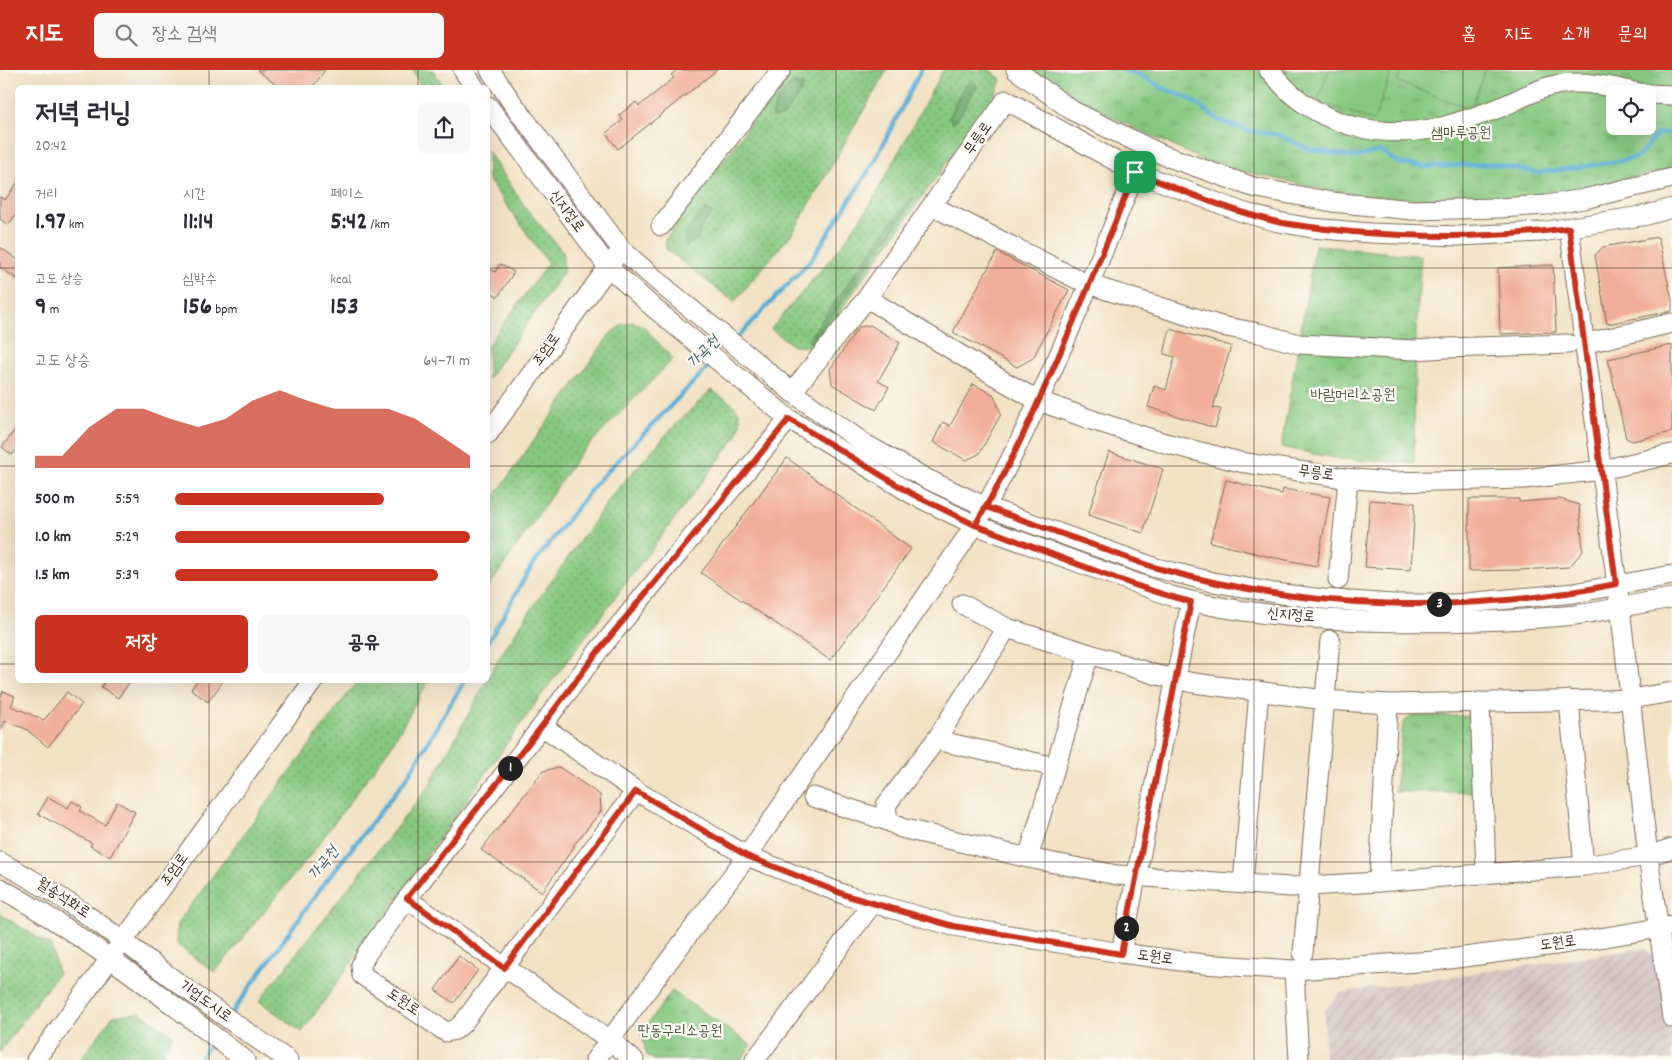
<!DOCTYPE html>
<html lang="ko">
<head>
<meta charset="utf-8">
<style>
  body { margin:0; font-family:Dekko,"Poor Story",sans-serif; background:#f7f7f7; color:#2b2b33; height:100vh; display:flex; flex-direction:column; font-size:19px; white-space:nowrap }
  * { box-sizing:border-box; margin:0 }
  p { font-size:16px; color:#7c7c81 }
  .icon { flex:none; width:28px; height:28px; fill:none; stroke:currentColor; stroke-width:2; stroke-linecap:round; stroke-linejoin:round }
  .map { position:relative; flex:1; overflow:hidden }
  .side { position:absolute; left:15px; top:15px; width:475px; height:598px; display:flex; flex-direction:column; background:#fff; border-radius:8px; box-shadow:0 5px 20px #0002 }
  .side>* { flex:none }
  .tools { position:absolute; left:1606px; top:15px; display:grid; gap:10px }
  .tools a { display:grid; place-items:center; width:50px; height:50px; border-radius:8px; background:#fff; box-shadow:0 5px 20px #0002; font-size:25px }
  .pin { position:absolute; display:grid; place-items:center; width:42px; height:42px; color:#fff; margin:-21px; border-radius:10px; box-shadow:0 2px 8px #0006 }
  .km { position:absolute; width:25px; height:25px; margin:-12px; border-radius:50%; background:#222; color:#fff; font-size:14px; line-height:25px; text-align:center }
  .round { display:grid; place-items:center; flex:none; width:52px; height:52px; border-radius:8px; background:#f7f7f7 }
  .overview { display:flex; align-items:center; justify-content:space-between; height:85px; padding:0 20px }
  h1 { font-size:28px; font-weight:800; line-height:38px }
  .stats { display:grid; grid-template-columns:repeat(3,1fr); gap:8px; height:85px; padding:5px 20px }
  .stats div { display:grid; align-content:center }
  .stats b { font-size:25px; font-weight:800 }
  .stats small { font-size:14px; font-weight:400 }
  .stats p { font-size:14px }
  .chart { height:140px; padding:10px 20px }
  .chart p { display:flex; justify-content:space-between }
  .chart svg { width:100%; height:90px; margin-top:5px; fill:#c8321e; opacity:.7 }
  .cta { display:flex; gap:10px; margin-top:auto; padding:10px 20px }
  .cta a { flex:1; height:58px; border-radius:8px; background:#c8321e; color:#fff; font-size:20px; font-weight:800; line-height:58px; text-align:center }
  .cta a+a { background:#f7f7f7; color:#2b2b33 }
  ul { padding:0 20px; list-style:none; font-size:16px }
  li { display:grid; grid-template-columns:80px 60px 1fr; align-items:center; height:38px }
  li i { height:12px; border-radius:6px; background:#c8321e }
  header { display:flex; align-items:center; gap:30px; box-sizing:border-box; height:70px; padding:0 25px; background:#c8321e; color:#fff }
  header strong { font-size:24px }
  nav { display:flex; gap:28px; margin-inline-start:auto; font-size:18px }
  .search { width:350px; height:45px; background:#f7f7f7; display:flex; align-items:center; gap:12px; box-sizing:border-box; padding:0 18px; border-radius:8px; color:#7c7c81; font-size:19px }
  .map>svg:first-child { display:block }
  .industrial { fill:url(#industrial-furrows) }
  .grass { fill:url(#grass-dots); stroke:#61794f }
  .forest { fill:url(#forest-crowns); stroke:#546b46 }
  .park { fill:url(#park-tufts); stroke:#61794f; fill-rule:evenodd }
  .garden { fill:#87c880; stroke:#61794f }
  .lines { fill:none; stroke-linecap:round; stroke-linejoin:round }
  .stream { stroke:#57add4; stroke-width:4.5 }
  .building { fill:#f1ae98 }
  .minor-casing { stroke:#7b6a58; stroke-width:21 }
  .minor { stroke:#fff; stroke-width:19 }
  .route-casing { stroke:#fff; stroke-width:10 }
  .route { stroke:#c8321e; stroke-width:6 }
  .grid { fill:none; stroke:#3b2a1e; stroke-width:1; stroke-opacity:0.55 }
  .labels { text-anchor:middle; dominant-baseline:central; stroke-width:4.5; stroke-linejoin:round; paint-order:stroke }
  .park-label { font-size:15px; fill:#52593b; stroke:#fdfcf7 }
  .street-label { font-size:15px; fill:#3b2a1e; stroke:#fdfcf7 }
  .water-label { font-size:16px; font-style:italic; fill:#465e67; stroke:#fdfcf7 }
</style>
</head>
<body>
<header>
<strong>지도</strong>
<div class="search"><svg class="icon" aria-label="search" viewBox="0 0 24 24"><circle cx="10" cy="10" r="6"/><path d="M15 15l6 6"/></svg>장소 검색</div>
<nav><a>홈</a><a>지도</a><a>소개</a><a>문의</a></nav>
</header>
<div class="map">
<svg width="1672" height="990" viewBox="0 0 1672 990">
  <defs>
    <pattern id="industrial-furrows" width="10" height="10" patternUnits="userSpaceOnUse" patternTransform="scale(1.25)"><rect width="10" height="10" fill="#d1c0bc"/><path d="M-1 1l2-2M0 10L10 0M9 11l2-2" fill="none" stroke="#b4a5a1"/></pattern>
    <pattern id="grass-dots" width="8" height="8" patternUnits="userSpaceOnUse" patternTransform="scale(1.25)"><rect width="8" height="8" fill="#87c880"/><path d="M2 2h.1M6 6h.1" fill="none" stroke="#70a368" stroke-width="1.8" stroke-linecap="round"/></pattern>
    <pattern id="forest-crowns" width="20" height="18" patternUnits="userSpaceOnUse" patternTransform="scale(1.25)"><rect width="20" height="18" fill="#6dac6e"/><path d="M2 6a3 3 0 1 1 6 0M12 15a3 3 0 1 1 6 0" fill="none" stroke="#5b8c5a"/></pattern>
    <pattern id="park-tufts" width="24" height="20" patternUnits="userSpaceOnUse" patternTransform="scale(1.25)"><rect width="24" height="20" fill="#87c880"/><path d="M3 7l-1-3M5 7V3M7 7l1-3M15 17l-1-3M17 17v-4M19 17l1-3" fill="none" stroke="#70a368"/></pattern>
  </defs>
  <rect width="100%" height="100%" fill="#fdfcf7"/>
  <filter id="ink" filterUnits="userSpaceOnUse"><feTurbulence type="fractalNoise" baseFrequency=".02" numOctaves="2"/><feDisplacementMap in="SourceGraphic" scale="10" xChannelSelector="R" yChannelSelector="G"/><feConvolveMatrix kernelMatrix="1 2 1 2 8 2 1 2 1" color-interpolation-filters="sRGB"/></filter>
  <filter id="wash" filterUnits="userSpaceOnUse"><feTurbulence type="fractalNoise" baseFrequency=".0096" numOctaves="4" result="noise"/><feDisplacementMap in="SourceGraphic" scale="20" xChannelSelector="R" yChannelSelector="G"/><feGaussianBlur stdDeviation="1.12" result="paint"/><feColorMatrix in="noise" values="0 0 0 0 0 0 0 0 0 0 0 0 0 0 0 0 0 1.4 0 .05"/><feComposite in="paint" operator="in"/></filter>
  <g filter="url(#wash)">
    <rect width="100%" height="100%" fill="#f2e2c4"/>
    <!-- industrial -->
    <polygon class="industrial" points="1645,878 1663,898 1672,963 1672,990 1325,990 1324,942 1340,923"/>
    <!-- grass -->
    <g class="grass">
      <polygon points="413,0 433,0 444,17 421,17"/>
      <polygon points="790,0 887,0 794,161 734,232 666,179 665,170"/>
      <polygon points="943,0 990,0 1001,9 995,26 814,277 793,276 771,259 842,175 871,133"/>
      <polygon points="488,81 526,138 563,182 563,203 488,309 488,275 548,193 488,109"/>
      <polygon points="630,252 642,255 673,289 579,385 488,518 488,435 610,264 622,255"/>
      <path d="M711 320C732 334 747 337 737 366L543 623 302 962 259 931 429 716 499 588 527 545 614 423 673 357Z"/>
      <polygon points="358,610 429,610 391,676 312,783 215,902 184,880 176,873 177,854"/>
      <polygon points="0,844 51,876 58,903 0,982"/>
      <polygon points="139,942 173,965 159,990 80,990 113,946"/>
    </g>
    <!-- forest -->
    <g class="forest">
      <path d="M972 8 977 17C968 28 963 44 953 53L949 48C956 35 960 18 972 8Z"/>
      <polygon points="793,12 804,16 794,32 783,46 772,48 776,33"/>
      <polygon points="913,127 910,136 813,272 808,272 812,264 900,141"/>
      <polygon points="704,139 712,143 700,158 698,169 685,177 685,164"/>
    </g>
    <!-- park -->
    <g class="park">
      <path d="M1024 0H1672V99L1567 122 1507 129 1419 130 1339 123 1211 94 1060 22ZM1615 24H1648V56H1615Z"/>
      <polygon points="1314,175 1421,186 1415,280 1414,393 1340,389 1281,377 1315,176"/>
      <polygon points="1410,646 1469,646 1475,653 1476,722 1395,722 1403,653"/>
      <polygon points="672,921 751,975 741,990 654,990 647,985 641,963"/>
    </g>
    <!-- garden -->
    <g class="garden">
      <polygon points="1329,0 1392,0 1374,51 1318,31"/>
      <polygon points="1402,0 1485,0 1471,39 1398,12"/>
    </g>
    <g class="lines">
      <!-- stream -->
      <g class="stream">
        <polyline points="1123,0 1141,6 1165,19 1188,28 1220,51 1250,61 1279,65 1308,79 1355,87 1380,81 1399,93 1424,97 1495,94 1538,103 1621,91 1638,87 1658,63 1672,63"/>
        <polyline points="736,269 811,190 873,94 921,0"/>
        <polyline points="488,572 531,497 597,412 713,292"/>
        <polyline points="231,944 320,819 406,709 465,610"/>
        <polyline points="199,990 212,971"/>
      </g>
    </g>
    <g id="blocks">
      <!-- building -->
      <g class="building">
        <polygon points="257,0 325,0 312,18 280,18"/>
        <polygon points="677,0 717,0 618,79 606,63 623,50 619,45 636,32 639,36 674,8 671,5"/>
        <polygon points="18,112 18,142 8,155 0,149 0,127 5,130"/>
        <polygon points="1658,167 1672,230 1672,241 1607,254 1595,185 1603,177"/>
        <polygon points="0,177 18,190 18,210 0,197"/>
        <polygon points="997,182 1069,220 1033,288 1017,297 953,262"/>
        <polygon points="500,194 514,202 498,227 488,220 488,197 495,202"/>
        <polygon points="1553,195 1556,262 1500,264 1498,198"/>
        <polygon points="870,255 900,273 878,311 889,317 876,340 832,314 830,299 859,257"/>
        <polygon points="1170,259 1231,276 1213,338 1221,339 1215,358 1148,337 1154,316 1166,320 1175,287 1164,284"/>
        <polygon points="1672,275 1672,362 1632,371 1626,368 1608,289"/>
        <polygon points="973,314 994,325 1001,344 979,384 966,390 933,372 943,352 950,356"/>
        <polygon points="18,356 18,378 12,385 2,377"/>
        <polygon points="1109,382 1163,399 1143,463 1088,445"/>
        <polygon points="787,388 911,479 830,590 701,503"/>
        <polygon points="1226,410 1282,424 1283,419 1330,427 1317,496 1271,487 1210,472"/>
        <polygon points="1469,429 1519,429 1519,432 1560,429 1579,435 1583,481 1569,497 1520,500 1469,501"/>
        <polygon points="1370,430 1415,433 1411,500 1365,497"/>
        <polygon points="106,610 131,610 118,628 101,617"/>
        <polygon points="198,610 224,610 208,632 191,619"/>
        <polygon points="3,621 15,626 11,636 44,650 67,622 82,634 48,677 26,659 5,651 0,662 0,629"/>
        <polygon points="559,697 600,725 601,741 573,776 574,777 542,822 481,780 543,701"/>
        <polygon points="48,727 68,738 72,731 82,737 80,741 105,755 117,732 135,742 110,787 90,776 92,773 38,744"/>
        <polygon points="459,886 478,900 454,933 435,920"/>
      </g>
    </g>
  </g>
  <g filter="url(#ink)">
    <use href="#blocks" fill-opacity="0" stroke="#7b6a58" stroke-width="1"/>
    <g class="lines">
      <defs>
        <g id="minor">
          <polyline points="463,0 475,18"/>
          <polyline points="490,0 511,31 622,180 668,220 792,322 865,374 925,408 986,437 1156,498 1213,512 1275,523 1323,529 1393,534 1455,534 1574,523 1672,505"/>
          <polyline points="1016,0 1073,41 1163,85 1253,117 1332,132 1412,140 1499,138 1546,135 1584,129 1672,108"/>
          <path d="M1269 0C1277 8 1284 18 1293 25 1332 58 1382 67 1432 59 1450 56 1473 47 1491 41 1514 33 1537 17 1562 14 1589 10 1618 19 1645 24"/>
          <polyline points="1648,24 1672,25"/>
          <path d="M488 36 608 197 655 239 789 349 912 424 975 455 1171 526C1233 543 1298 548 1362 551 1433 553 1504 552 1575 545 1607 541 1640 533 1672 528"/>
          <polyline points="940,140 1077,209"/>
          <polyline points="661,156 781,0"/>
          <polyline points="1569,158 1620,537 1648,786 1672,948"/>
          <polyline points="1100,218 1221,256 1259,263 1299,274 1415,280 1446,278 1568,274"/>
          <polyline points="867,228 1005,312 1039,331 1095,351 1165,373 1240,392 1344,408 1391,412 1524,409 1602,400 1672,384"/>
          <polyline points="1596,271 1672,253"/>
          <polyline points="792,322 867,228 1006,30 1135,102 1242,142 1278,152 1312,158 1370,163 1458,166 1541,162 1647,145 1672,138"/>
          <polyline points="488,364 614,189"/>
          <polyline points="1338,510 1347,420"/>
          <polyline points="962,534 1007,558 1157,605 1194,613 1325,630 1388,634 1606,630 1631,629 1672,622"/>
          <polyline points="1007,558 936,670 886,735 888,751 901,758 1028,788 1117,805 1290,817 1379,812 1584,796 1648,786 1672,778"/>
          <polyline points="1569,630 1584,796"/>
          <polyline points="1480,632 1486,804"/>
          <polyline points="542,656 636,721 747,786 848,826 953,856 1121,883 1203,894 1294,900 1434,891 1563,874 1672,856"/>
          <polyline points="936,670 1055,697"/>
          <polyline points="636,721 463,953 455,960 446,962 362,905 361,895 367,883 407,829 542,656 599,580 789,349"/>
          <polyline points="813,727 888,751"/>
          <polyline points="1028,788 1089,584"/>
          <path d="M0 792C58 822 109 860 161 900 202 931 245 961 288 990"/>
          <polyline points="1379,812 1388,634"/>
          <polyline points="1243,813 1259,621"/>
          <path d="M0 818C87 866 166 930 245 990"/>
          <polyline points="407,829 611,971 634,990"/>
          <polyline points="1121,883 1191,532"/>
          <polyline points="1303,883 1330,570"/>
          <polyline points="1294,900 1299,990"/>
          <polyline points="36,990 314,610"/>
          <path d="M595 990 747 786 975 455C1010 396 1038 333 1065 271 1089 215 1113 159 1135 102"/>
          <polyline points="755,990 873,833"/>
        </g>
      </defs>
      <!-- minor casing -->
      <use href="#minor" class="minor-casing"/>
      <!-- minor -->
      <use href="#minor" class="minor"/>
    </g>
  </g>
  <g class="lines" filter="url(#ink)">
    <defs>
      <path id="route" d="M1135 102C1113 160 1088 217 1064 274 1037 335 1010 398 975 455L912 424 789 349 599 580 542 656 407 828 504 898 636 721 747 786 848 826 953 856 1121 884 1191 532C1118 513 1047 481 975 455L986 437C1023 450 1060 463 1096 476 1116 484 1136 492 1157 498 1305 540 1466 545 1616 514L1569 158C1498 168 1425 168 1353 162 1328 159 1303 157 1278 152 1229 141 1181 120 1135 102"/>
    </defs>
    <!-- route casing -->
    <use href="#route" class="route-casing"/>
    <!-- route -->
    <use href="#route" class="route"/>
  </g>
  <!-- grid -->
  <path class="grid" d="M209 0V18M418 0V18M627 0V990M836 0V990M1045 0V990M1254 0V990M1463 0V990M0 198H18M488 198H1672M0 396H18M488 396H1672M0 594H18M488 594H1672M209 610V990M418 610V990M0 792H1672"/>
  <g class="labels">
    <!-- park labels -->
    <g class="park-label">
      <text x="1461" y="64">샘마루공원</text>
      <text x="1353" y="326">바람머리소공원</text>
      <text x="680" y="962">딴동구리소공원</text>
    </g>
    <!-- street labels -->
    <g class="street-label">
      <text transform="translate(979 69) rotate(-55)">무릉로</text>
      <text transform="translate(566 142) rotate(53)">신지정로</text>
      <text transform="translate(547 280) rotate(-54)">조엄로</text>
      <text transform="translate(1316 404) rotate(8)">무릉로</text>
      <text transform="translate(1291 546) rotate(5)">신지정로</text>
      <text transform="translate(175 800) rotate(-54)">조엄로</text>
      <text transform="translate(63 829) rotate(33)">월송석화로</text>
      <text transform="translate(1558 874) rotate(-8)">도원로</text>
      <text transform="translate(1155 888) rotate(7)">도원로</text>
      <text transform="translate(205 932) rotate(36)">기업도시로</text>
      <text transform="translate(403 933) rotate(34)">도원로</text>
    </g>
    <!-- water labels -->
    <g class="water-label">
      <text transform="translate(704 283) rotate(-46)">가곡천</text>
      <text transform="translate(324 794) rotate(-52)">가곡천</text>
    </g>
  </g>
</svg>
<div class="tools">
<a><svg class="icon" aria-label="locate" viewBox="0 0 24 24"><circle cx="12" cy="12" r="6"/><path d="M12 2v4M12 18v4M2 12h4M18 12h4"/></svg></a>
</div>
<div class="pin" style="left:1135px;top:102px;background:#1e9e55"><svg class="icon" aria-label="arrive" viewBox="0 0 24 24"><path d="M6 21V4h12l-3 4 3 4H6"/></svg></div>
<b class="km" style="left:510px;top:698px">1</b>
<b class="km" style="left:1126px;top:858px">2</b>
<b class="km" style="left:1439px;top:534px">3</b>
<section class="side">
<div class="overview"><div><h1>저녁 러닝</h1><p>20:42</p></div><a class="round"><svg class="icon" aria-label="share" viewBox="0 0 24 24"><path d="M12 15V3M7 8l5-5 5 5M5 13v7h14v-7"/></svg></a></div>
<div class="stats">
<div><p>거리</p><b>1.97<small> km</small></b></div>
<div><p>시간</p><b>11:14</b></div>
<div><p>페이스</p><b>5:42<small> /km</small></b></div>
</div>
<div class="stats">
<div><p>고도 상승</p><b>9<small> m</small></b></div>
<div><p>심박수</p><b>156<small> bpm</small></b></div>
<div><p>kcal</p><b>153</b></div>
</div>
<div class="chart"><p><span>고도 상승</span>64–71 m</p>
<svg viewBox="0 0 160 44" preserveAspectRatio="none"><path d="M0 44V38L10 38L20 24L30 15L40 15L50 20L60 24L70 20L80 11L90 6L100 11L110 15L120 15L130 15L140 20L150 29L160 38V44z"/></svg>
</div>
<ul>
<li><b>500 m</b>5:59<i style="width:71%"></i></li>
<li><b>1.0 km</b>5:29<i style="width:100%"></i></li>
<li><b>1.5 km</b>5:39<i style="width:89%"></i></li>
</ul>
<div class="cta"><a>저장</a><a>공유</a></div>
</section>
</div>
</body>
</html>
